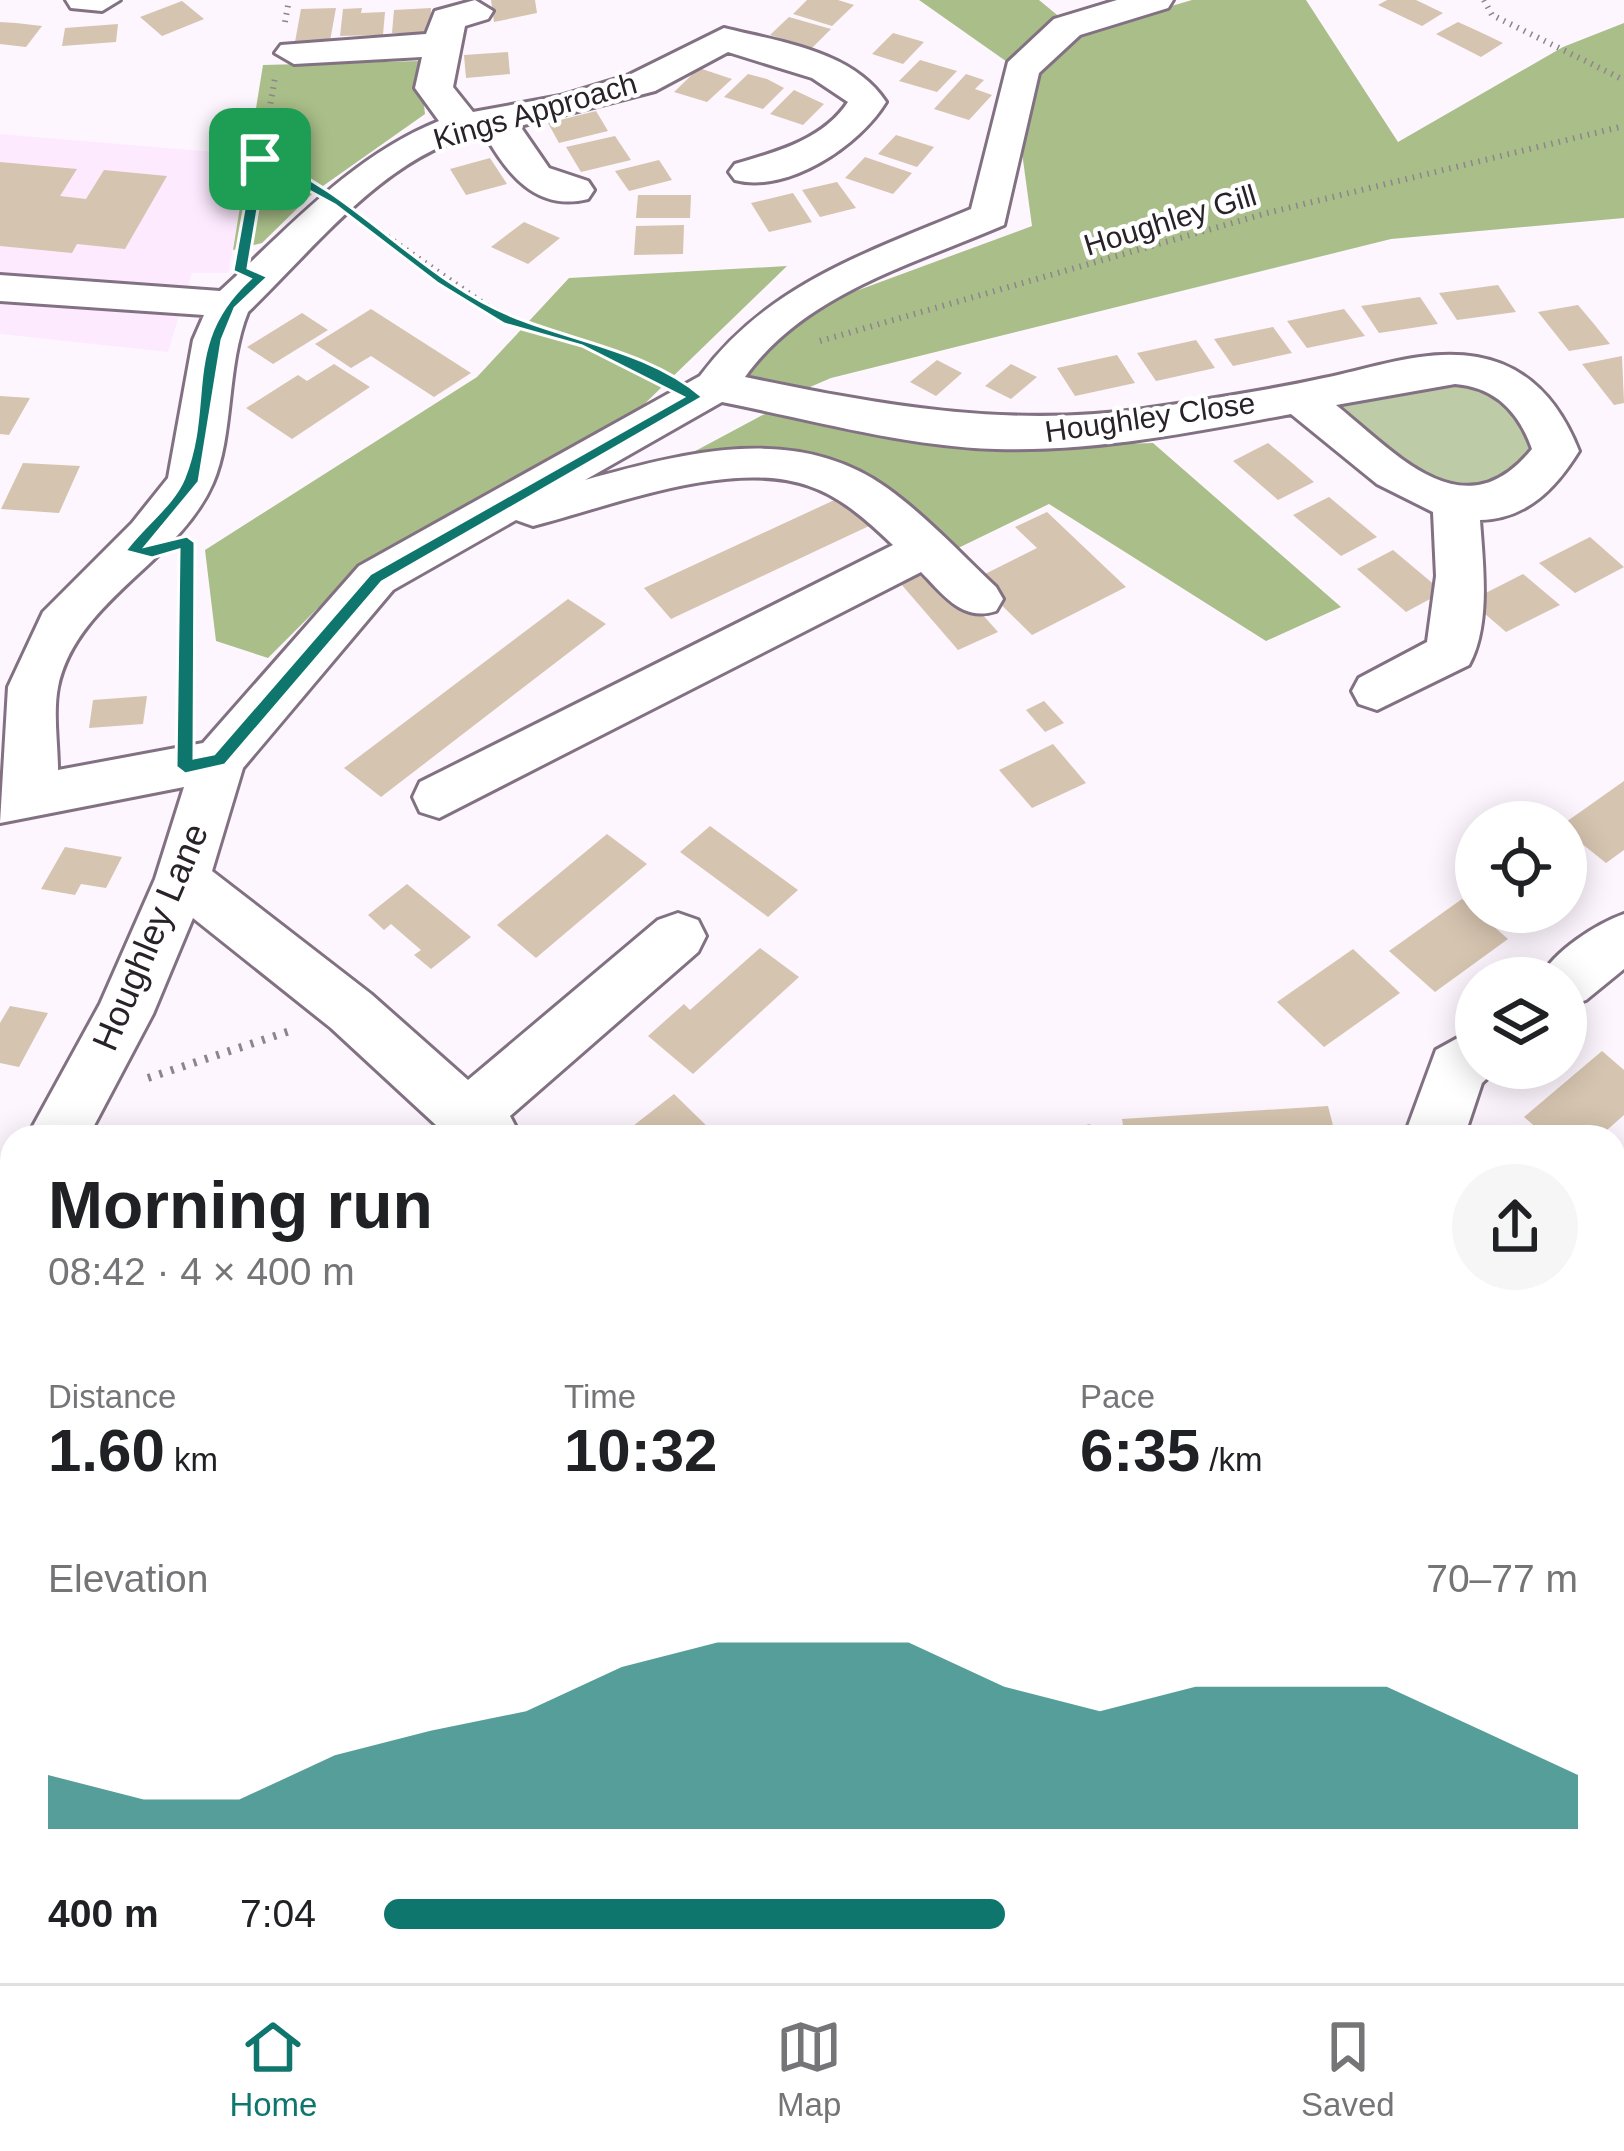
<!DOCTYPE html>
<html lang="en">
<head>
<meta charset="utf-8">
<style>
  body { margin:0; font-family:Helvetica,sans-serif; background:#f6f6f6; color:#202124; height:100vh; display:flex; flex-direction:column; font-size:45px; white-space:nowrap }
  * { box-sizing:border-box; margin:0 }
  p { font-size:39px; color:#757577 }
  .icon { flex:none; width:66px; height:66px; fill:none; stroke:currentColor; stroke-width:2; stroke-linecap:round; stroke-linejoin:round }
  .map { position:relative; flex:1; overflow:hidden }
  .details { position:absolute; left:0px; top:1125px; width:1626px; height:858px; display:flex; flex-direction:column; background:#fff; border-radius:36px 36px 0 0; box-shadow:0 6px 30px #0003 }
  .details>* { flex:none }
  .fabs { position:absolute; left:1455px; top:801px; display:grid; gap:24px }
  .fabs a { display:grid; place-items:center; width:132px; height:132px; border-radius:50%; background:#fff; box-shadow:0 6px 30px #0003; font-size:60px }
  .pin { position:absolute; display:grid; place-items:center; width:102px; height:102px; color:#fff; margin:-51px; border-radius:24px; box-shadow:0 6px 18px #0006 }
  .round { display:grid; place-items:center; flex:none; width:126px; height:126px; border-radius:63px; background:#f6f6f6 }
  .summary { display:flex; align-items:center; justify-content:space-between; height:204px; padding:0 48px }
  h1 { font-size:66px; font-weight:600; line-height:90px }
  .metrics { display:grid; grid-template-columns:repeat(3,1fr); gap:18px; height:204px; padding:12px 48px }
  .metrics div { display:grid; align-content:center }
  .metrics b { font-size:60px; font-weight:600 }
  .metrics small { font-size:33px; font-weight:400 }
  .metrics p { font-size:33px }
  .chart { height:336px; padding:24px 48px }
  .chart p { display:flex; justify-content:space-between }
  .chart svg { width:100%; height:216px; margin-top:12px; fill:#0f766e; opacity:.7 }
  ul { padding:0 48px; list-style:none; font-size:39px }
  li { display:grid; grid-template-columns:192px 144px 1fr; align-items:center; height:90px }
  li i { height:30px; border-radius:15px; background:#0f766e }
  .menu { display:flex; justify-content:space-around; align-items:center; height:168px; border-top:3px solid #e0e0e0; background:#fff; font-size:33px; color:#757577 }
  .menu a { display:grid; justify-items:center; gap:6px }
  .menu .active { color:#0f766e }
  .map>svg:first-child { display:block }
  .built { fill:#feeaff }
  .green { fill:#bdcca7 }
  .forest { fill:#a9be88 }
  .building { fill:#d5c4af }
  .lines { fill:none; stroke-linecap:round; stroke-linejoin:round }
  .minor-casing { stroke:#827183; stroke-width:6 }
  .path-far1 { stroke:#8d858d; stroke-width:6; stroke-dasharray:1.5 6; stroke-linecap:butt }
  .path { stroke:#8d858d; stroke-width:8; stroke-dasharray:3 9; stroke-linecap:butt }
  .minor { fill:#fff; fill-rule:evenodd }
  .route { fill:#0f766e; stroke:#fff; stroke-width:3; fill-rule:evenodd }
  .labels { text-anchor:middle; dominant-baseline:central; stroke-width:9; stroke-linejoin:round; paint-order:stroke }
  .far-street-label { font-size:30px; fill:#292229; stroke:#fff }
  .street-label { font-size:36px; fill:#292229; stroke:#fff }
</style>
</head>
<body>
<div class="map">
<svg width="1624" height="1983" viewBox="0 0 1624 1983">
  <rect width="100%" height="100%" fill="#fef6fe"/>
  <!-- built -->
  <polygon class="built" points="0,134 251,155 228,273 192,273 168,352 0,334"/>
  <!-- green -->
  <polygon class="green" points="1483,372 1556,451 1456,508 1300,398"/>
  <!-- forest -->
  <g class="forest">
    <polygon points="919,0 1039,0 1079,33 1192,0 1306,0 1398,142 1563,47 1624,23 1624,218 1391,239 831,378 782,399 716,386 772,322 1032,226 1010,64"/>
    <polygon points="419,61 425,114 313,193 262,243 233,250 263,65"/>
    <polygon points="787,266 633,415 358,568 268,658 216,641 205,550 477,377 569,278"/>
    <polygon points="774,409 1056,446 1153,443 1341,607 1266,641 1049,504 952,551 881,485 805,453 671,464"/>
  </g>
  <!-- building -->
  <g class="building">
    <polygon points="491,0 535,0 537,13 494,22"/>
    <polygon points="807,0 838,0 854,5 832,26 793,14"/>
    <polygon points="1387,0 1416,0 1443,13 1422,26 1378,5"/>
    <polygon points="182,1 204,19 162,36 140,17"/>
    <polygon points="336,8 330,41 295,42 301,9"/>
    <polygon points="362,8 361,13 385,12 383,35 340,36 343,9"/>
    <polygon points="431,8 430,34 392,33 394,10"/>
    <polygon points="789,17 831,29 812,48 770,35"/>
    <polygon points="0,22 16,23 42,26 26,47 0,44"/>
    <polygon points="1458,22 1480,32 1503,43 1481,57 1436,34"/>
    <polygon points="118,24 116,42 62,46 65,28"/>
    <polygon points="893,33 924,42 903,64 872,54"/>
    <polygon points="508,52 510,74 466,78 464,55"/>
    <polygon points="920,60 957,71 937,92 899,81"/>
    <polygon points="699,68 732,79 707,102 674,92"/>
    <polygon points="748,74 767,79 784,88 763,109 724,97"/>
    <polygon points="966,74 984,80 975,89 992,95 969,120 934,109"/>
    <polygon points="794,90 824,104 803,125 770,114"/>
    <polygon points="596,111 608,131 559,143 548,123"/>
    <polygon points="896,135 934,147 917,167 878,154"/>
    <polygon points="615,136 631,160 581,172 566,147"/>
    <polygon points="865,157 912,173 893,194 845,178"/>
    <polygon points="490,158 507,184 466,195 450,169"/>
    <polygon points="659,160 672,180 629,191 615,171"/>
    <polygon points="0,162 77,169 60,196 86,199 104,170 167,176 125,249 77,244 72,253 0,246"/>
    <polygon points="837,182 856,208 820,217 802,190"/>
    <polygon points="793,193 812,222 769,232 751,203"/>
    <polygon points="638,195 691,195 690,218 636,218"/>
    <polygon points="524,222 560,238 528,264 491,247"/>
    <polygon points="684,225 683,254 634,255 636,226"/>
    <polygon points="1498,285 1516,312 1457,320 1439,293"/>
    <polygon points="1420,297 1438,324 1379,333 1361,306"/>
    <polygon points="1578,305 1594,324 1610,344 1569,351 1538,312"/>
    <polygon points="371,309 471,373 434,397 371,356 351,368 315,344"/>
    <polygon points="1344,309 1365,336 1307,348 1287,321"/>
    <polygon points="302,313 328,330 273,364 247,347"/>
    <polygon points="1273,327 1292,353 1233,366 1214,339"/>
    <polygon points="1196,340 1215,368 1156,381 1137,353"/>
    <polygon points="1117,355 1135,383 1075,396 1057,368"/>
    <polygon points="1622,356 1624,403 1614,405 1582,364"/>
    <polygon points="937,360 962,373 936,396 910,382"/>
    <polygon points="334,364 370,387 292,439 246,408 298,375 307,381"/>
    <polygon points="1011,364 1037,377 1011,399 985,386"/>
    <polygon points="0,396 30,398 9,435 0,434"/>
    <polygon points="1268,443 1291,462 1314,482 1278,500 1233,461"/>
    <polygon points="23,463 80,466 59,513 1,509"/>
    <polygon points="841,497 869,526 671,619 644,588"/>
    <polygon points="1329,497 1377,537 1341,556 1293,515"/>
    <polygon points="1047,512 1126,587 1032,635 975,579 1037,548 1015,527"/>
    <polygon points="1590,537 1624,567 1575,593 1539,563"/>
    <polygon points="1393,550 1443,592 1406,612 1357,569"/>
    <polygon points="935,561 998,632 958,650 895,577"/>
    <polygon points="1523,574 1560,605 1506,632 1470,601"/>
    <polygon points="568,599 606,624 381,797 344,768"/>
    <polygon points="147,696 143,724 89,728 93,700"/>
    <polygon points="1044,701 1064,723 1045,732 1026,710"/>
    <polygon points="1053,744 1086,783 1032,808 999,770"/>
    <polygon points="1624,781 1624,850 1606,863 1566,831 1566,822"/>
    <polygon points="710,826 798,890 768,917 680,852"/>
    <polygon points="607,834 647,864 536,958 497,925"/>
    <polygon points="65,847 122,857 106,888 81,884 75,895 41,889"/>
    <polygon points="407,884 471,937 431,969 414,955 421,950 391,924 384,930 368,915"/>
    <polygon points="1462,899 1508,939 1435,992 1389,951"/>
    <polygon points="760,948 799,977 693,1074 648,1036 684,1004 690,1010"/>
    <polygon points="1353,949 1400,993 1324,1047 1277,1002"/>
    <polygon points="10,1006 48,1013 19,1067 0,1063 0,1023"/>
    <polygon points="1602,1051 1624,1070 1624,1115 1599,1137 1547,1137 1524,1117"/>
    <polygon points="674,1094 718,1137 624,1133"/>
    <polygon points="1328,1106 1336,1137 1125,1137 1122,1119"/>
    <polygon points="1090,1124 1096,1137 1044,1137 1044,1135"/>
    <polygon points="1614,1186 1624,1190 1624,1256 1614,1252"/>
    <polygon points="0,1706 12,1716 12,1802 0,1793"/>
    <polygon points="180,1971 214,1971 225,1983 169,1983"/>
    <polygon points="673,1971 752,1971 757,1983 678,1983"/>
    <polygon points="1092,1971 1115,1971 1124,1983 1079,1983"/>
    <polygon points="1441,1971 1532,1971 1543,1983 1451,1983"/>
  </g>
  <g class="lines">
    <defs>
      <g id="minor">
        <polygon points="66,0 120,0 102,11 71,8"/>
        <path d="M475 0 493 11 488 19 465 26 453 87 473 112 560 96 629 75 724 28C780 42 853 51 886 102 860 145 788 194 735 180L729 172 735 164C776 152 823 140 848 102L812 78 728 52 655 91 520 126 549 168 588 181 594 190 588 199C536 212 507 174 484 133 389 150 315 248 248 312 226 366 234 435 213 483 179 562 76 600 58 687 53 713 58 744 58 770L203 743 359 566 700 376C769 283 869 252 971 209L1008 62 1054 19 1117 0H1173L1168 8 1080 35 1039 73 1004 225C914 264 805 293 745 377 880 405 1005 428 1144 409 1204 400 1265 391 1324 378 1373 368 1426 348 1477 357 1529 366 1560 403 1579 451 1556 488 1527 519 1480 520 1483 564 1491 625 1469 665L1377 710 1359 704 1352 691 1359 678 1427 642 1436 576 1433 512 1377 484 1291 414C1194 432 1095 452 996 449 904 446 812 420 722 402L585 480C684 453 796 422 887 488 926 516 961 554 996 587L1003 599 996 611C962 622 944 595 921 572L439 818 420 812 413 797 420 782 893 545C869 522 842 497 809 486 730 458 611 506 533 526L516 520 393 590 243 768 212 871 371 994 468 1080 658 920 678 913 698 920 706 936 698 952 510 1116 521 1137H449L331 1028 193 918 153 1014 88 1137H27L100 1004 155 879 184 787 0 823 8 687 43 612 132 523 168 478 193 340 204 315 0 301V275L220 291C289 228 352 156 439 121L415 88 422 57 294 64 275 53 281 45 426 34 435 11ZM1455 384C1495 387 1519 412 1532 449 1464 532 1399 456 1336 405Z"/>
        <path d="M1624 914V969L1586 1000 1566 1007V978H1540C1554 951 1596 924 1624 914Z"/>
        <polygon points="1476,1028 1476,1068 1498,1068 1482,1083 1464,1137 1404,1137 1436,1050"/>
        <polygon points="12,1184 12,1254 0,1258 0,1189"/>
        <polygon points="1614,1297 1624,1301 1624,1362 1614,1358"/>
        <polygon points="0,1527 12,1532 12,1605 0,1600"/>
        <polygon points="411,1971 494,1971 499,1983 416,1983"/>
        <polygon points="1247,1971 1330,1971 1335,1983 1252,1983"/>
      </g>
    </defs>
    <!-- minor casing -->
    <use href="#minor" class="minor-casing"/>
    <!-- path-far1 -->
    <g class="path-far1">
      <polyline points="1484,0 1492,15 1624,80"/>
      <polyline points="285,22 289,0"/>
      <polyline points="260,159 301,181"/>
      <polyline points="369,224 509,321 587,343 655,377"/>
      <polyline points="248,229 275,78"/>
      <polyline points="820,341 1267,213 1624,126"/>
    </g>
    <!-- path -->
    <g class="path">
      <polyline points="185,723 187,558"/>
      <polyline points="148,1078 293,1030"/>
    </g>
    <!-- minor -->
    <use href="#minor" class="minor"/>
  </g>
  <!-- route -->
  <path class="route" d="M260 155C356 191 422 282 517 318 578 342 652 353 703 397L382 582 225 765 185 774 176 767 179 550 152 558 125 551C141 528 174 504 184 478 214 403 180 343 250 279L233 271 253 159ZM265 167 335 205 437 283 504 324 582 346 683 397 370 574 214 754 194 758 195 542 187 536 146 546 199 482 222 340 235 308 268 277 248 268Z"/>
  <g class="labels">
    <!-- far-street labels -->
    <g class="far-street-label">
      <text transform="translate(535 111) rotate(-16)">Kings Approach</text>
      <text transform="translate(1170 220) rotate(-17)">Houghley Gill</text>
      <text transform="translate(1150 417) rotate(-8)">Houghley Close</text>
    </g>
    <!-- street labels -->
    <g class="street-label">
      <text transform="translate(150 937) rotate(-67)">Houghley Lane</text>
    </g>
  </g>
</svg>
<div class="fabs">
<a><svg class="icon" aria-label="locate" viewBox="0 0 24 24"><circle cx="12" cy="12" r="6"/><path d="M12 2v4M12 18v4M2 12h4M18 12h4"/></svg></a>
<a><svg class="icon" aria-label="layers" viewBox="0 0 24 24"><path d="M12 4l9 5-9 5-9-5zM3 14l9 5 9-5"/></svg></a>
</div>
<div class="pin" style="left:260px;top:159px;background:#1e9e55"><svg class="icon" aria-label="arrive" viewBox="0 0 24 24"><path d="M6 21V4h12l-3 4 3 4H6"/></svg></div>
<section class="details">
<div class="summary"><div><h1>Morning run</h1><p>08:42 · 4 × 400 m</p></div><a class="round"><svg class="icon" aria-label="share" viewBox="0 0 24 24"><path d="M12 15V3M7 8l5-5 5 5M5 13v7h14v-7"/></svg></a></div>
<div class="metrics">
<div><p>Distance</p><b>1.60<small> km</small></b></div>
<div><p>Time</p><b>10:32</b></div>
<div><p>Pace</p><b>6:35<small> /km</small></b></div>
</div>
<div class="chart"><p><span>Elevation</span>70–77 m</p>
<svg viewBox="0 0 160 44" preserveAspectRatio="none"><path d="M0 44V33L10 38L20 38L30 29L40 24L50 20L60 11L70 6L80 6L90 6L100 15L110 20L120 15L130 15L140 15L150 24L160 33V44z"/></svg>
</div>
<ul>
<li><b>400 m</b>7:04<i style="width:52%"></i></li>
</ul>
</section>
</div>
<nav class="menu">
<a class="active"><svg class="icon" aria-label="home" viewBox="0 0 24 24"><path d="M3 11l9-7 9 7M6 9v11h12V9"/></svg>Home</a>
<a><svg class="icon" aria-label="map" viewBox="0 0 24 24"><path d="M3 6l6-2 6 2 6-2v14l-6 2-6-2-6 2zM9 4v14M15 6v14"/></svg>Map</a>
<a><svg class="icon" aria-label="saved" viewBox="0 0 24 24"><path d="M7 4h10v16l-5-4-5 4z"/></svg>Saved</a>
</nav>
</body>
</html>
